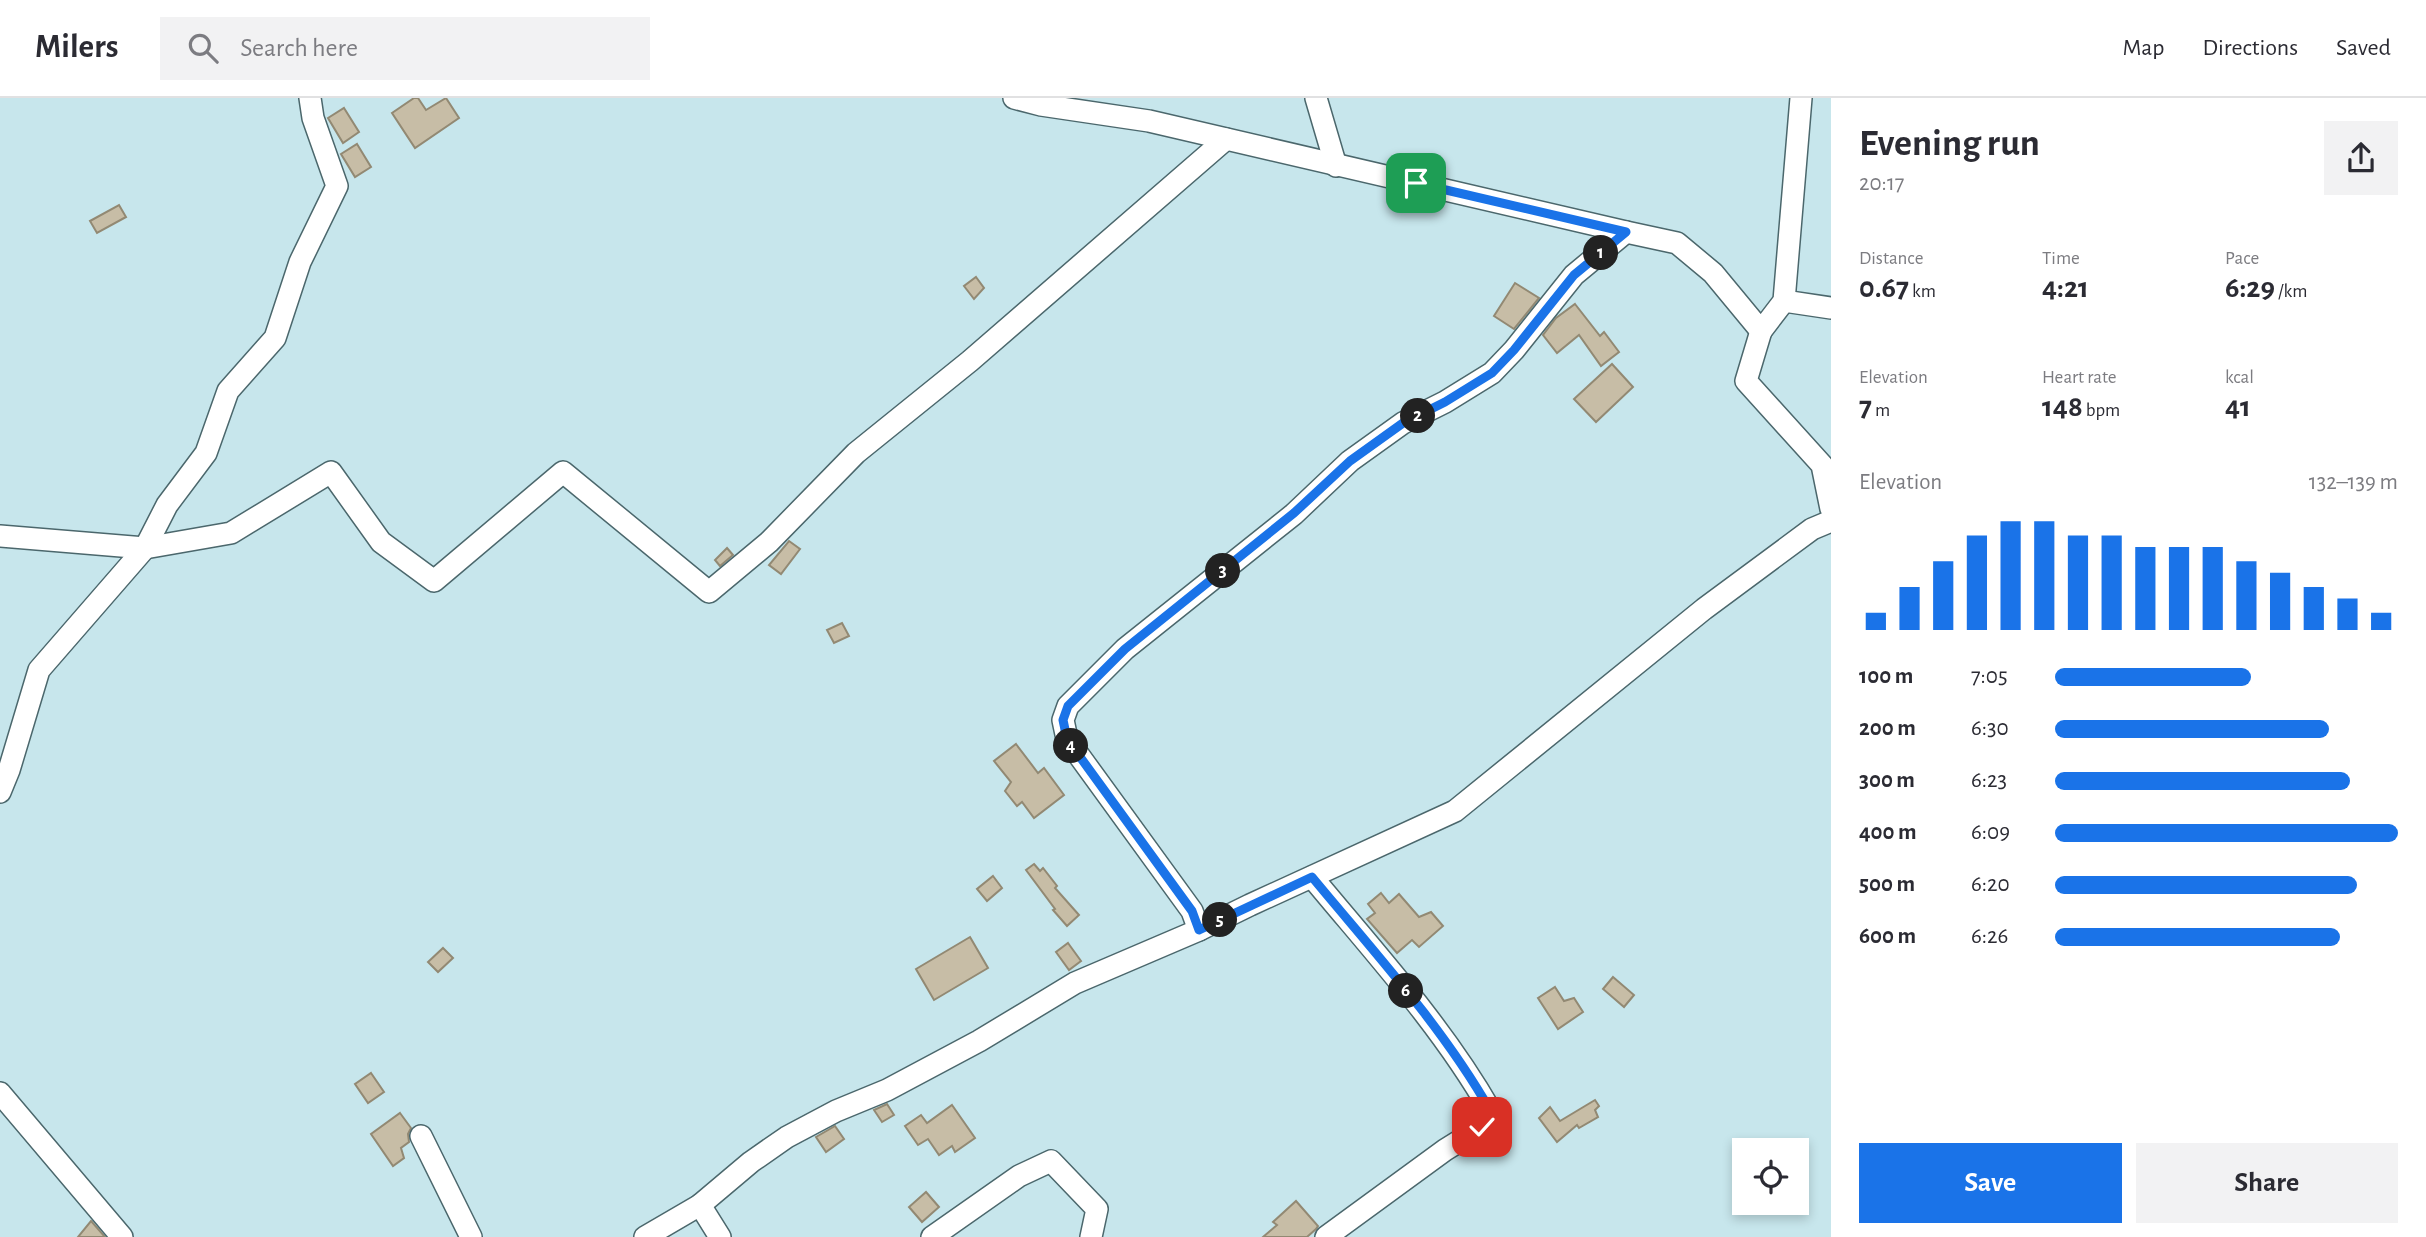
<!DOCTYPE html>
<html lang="en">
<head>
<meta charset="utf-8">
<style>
  body { margin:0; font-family:"Alegreya Sans",sans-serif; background:#f2f2f3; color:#2b2b33; height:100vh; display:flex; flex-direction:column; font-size:26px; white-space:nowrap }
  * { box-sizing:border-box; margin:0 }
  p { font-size:23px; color:#7c7c81 }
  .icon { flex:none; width:38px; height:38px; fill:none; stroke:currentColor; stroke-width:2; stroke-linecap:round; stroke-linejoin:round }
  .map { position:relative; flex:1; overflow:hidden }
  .drawer { display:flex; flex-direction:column; background:#fff; width:595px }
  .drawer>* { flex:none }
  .controls { position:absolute; left:1732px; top:1040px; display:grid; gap:14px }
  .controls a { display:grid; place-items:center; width:77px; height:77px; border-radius:0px; background:#fff; box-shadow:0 4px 10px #0003; font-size:35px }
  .pin { position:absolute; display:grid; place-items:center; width:60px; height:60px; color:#fff; margin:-30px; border-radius:14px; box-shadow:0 4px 10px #0006 }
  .km { position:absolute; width:35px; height:35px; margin:-18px; border-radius:50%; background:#222; color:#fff; font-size:19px; line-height:35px; text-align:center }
  .round { display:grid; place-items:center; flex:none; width:74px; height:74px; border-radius:0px; background:#f2f2f3 }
  .headline { display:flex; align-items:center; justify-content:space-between; height:119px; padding:0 28px }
  h1 { font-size:38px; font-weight:700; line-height:52px }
  .metrics { display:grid; grid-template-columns:repeat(3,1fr); gap:10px; height:119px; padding:7px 28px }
  .metrics div { display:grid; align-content:center }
  .metrics b { font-size:30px; font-weight:700 }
  .metrics small { font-size:19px; font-weight:400 }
  .metrics p { font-size:19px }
  .chart { height:196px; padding:14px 28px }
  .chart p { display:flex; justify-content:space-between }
  .chart svg { width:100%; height:126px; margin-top:7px; stroke:#1a73e8; stroke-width:6 }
  .action { display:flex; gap:14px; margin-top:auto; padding:14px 28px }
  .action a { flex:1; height:80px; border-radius:0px; background:#1a73e8; color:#fff; font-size:28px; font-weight:700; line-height:80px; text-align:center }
  .action a+a { background:#f2f2f3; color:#2b2b33 }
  ul { padding:0 28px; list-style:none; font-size:23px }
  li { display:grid; grid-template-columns:112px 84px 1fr; align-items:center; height:52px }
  li i { height:18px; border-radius:9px; background:#1a73e8 }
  header { display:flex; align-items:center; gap:42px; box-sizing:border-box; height:98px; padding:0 35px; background:#fff; border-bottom:2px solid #e1e1e2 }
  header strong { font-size:33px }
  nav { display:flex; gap:38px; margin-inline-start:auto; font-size:24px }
  .search { width:490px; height:63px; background:#f2f2f3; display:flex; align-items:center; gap:18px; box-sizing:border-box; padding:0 24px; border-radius:0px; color:#7c7c81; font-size:26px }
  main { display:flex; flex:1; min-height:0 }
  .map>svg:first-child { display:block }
  .building { fill:#c7bda6; stroke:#928973; stroke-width:2 }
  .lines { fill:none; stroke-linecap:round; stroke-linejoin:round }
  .minor-casing { stroke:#4b676c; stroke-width:24 }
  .minor { stroke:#fff; stroke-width:21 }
  .route-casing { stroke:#fff; stroke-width:14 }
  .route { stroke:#1a73e8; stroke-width:9 }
</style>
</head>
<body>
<header>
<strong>Milers</strong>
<div class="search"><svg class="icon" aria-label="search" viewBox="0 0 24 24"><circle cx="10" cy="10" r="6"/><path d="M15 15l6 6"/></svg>Search here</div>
<nav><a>Map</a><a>Directions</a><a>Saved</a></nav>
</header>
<main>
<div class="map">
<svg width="1831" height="1139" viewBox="0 0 1831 1139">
  <rect width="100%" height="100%" fill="#c7e6ec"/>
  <!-- building -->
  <g class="building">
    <polygon points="414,0 418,0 426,12 446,0 459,20 415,50 392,15"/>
    <polygon points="344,10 359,34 343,45 328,20"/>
    <polygon points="357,46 371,69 355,79 341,56"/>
    <polygon points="119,107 126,119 97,135 90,123"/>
    <polygon points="976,179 984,190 974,201 964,188"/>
    <polygon points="1515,185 1539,200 1514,231 1494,218"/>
    <polygon points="1575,206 1600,238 1604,234 1619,254 1601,268 1579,237 1557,255 1543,237 1556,220"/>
    <polygon points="1612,266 1633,289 1596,324 1574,301"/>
    <polygon points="789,443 800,451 781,476 769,467"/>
    <polygon points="727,450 733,457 720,468 715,462"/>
    <polygon points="842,525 849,538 834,545 827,532"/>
    <polygon points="1016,646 1038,675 1044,670 1064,697 1034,720 1022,704 1017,708 1005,693 1011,684 994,663"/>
    <polygon points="1034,766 1040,773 1043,770 1057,788 1055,790 1079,817 1067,828 1053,812 1055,811 1026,772"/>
    <polygon points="993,778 1002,790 987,803 977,791"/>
    <polygon points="1381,795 1389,805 1399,796 1419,819 1431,814 1443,828 1419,849 1412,842 1397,855 1367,821 1375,815 1368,806"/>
    <polygon points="970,839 988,870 934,902 916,871"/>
    <polygon points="1068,845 1081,863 1069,872 1056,854"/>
    <polygon points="443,850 453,860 438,874 428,864"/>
    <polygon points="1613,879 1634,897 1624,909 1603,891"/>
    <polygon points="1555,889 1564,903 1574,900 1583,914 1558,931 1538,900"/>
    <polygon points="371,975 384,994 368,1005 355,986"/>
    <polygon points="1595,1002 1599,1008 1595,1012 1598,1019 1579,1030 1577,1027 1557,1044 1539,1020 1550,1009 1560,1023"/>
    <polygon points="887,1006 894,1017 882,1024 874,1012"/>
    <polygon points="952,1007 975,1040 955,1054 952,1048 939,1057 928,1041 918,1047 905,1028 921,1017 927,1025"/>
    <polygon points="400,1015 411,1030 408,1036 409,1044 401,1050 404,1060 393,1068 371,1036"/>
    <polygon points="835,1028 844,1041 826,1054 816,1039"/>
    <polygon points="926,1094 939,1109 922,1124 909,1109"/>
    <polygon points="1296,1103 1318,1128 1316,1131 1307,1139 1263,1139 1277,1127 1273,1124"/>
    <polygon points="91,1123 92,1124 105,1139 78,1139"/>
  </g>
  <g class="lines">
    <defs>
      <g id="minor">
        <polyline points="1014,0 1041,7 1149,23 1626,134 1574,177 1514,252 1492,275 1445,304 1403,325 1350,363 1294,416 1125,551 1068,608 1063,622 1067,641 1192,813 1199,832"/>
        <polyline points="1316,0 1336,68"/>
        <polyline points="1626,134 1677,145 1713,175 1761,233 1784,203 1801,0"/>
        <polyline points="1784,203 1831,210"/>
        <polyline points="1761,233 1746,283 1822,367 1831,411"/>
        <polyline points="0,438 145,450 231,435 331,374 381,444 434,483 563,374 709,494 769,444 856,355 970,263 1226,41"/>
        <polyline points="0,694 9,672 39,572 145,450 167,407 206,355 228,293 275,240 300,164 337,88 313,20 310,0"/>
        <path d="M1312 779C1374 854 1442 928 1490 1012L1482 1029 1445 1052 1326 1139"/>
        <polyline points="0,995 122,1139"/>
        <polyline points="421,1038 471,1139"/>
        <polyline points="700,1107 720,1139"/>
        <polyline points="645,1139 700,1107 751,1064 787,1039 836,1013 887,992 979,943 1075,885 1199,832 1250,807 1455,713 1704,511 1812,431 1831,423"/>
        <polyline points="932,1139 1019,1078 1051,1063 1097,1111 1091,1139"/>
      </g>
    </defs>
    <!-- minor casing -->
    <use href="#minor" class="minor-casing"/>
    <!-- minor -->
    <use href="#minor" class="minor"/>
  </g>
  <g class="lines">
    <defs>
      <path id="route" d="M1416 85 1626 134 1574 177 1514 252 1492 275 1445 304 1403 325 1350 363 1294 415 1125 551 1068 608 1063 622 1067 641 1192 813 1199 832 1312 779C1374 854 1442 928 1490 1012L1482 1029"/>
    </defs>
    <!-- route casing -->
    <use href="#route" class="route-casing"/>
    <!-- route -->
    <use href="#route" class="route"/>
  </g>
</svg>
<div class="controls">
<a><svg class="icon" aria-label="locate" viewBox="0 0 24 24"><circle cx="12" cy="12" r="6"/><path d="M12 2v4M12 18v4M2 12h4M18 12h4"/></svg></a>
</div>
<div class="pin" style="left:1416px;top:85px;background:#1e9e55"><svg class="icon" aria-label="arrive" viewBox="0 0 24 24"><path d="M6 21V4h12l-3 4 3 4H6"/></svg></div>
<div class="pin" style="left:1482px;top:1029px;background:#d93025"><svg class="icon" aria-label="check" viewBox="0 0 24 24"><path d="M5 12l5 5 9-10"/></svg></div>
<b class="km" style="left:1601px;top:155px">1</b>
<b class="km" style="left:1418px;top:318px">2</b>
<b class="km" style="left:1223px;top:473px">3</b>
<b class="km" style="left:1071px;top:648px">4</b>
<b class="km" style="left:1220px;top:822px">5</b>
<b class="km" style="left:1406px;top:893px">6</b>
</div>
<section class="drawer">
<div class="headline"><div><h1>Evening run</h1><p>20:17</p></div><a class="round"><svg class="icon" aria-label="share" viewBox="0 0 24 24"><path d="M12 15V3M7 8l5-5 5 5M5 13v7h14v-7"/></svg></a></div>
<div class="metrics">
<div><p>Distance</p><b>0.67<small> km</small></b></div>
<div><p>Time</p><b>4:21</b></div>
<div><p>Pace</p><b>6:29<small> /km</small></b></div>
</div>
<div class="metrics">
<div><p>Elevation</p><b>7<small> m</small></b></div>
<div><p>Heart rate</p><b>148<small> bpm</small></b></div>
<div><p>kcal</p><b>41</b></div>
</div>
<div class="chart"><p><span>Elevation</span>132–139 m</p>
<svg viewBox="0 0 160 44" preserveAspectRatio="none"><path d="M5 44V38M15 44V29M25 44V20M35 44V11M45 44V6M55 44V6M65 44V11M75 44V11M85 44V15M95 44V15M105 44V15M115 44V20M125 44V24M135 44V29M145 44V33M155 44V38"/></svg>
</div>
<ul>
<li><b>100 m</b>7:05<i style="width:57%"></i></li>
<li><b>200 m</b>6:30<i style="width:80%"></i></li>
<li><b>300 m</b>6:23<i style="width:86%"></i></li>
<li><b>400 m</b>6:09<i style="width:100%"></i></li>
<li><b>500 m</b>6:20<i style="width:88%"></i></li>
<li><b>600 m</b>6:26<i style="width:83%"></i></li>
</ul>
<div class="action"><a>Save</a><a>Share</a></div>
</section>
</main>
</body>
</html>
